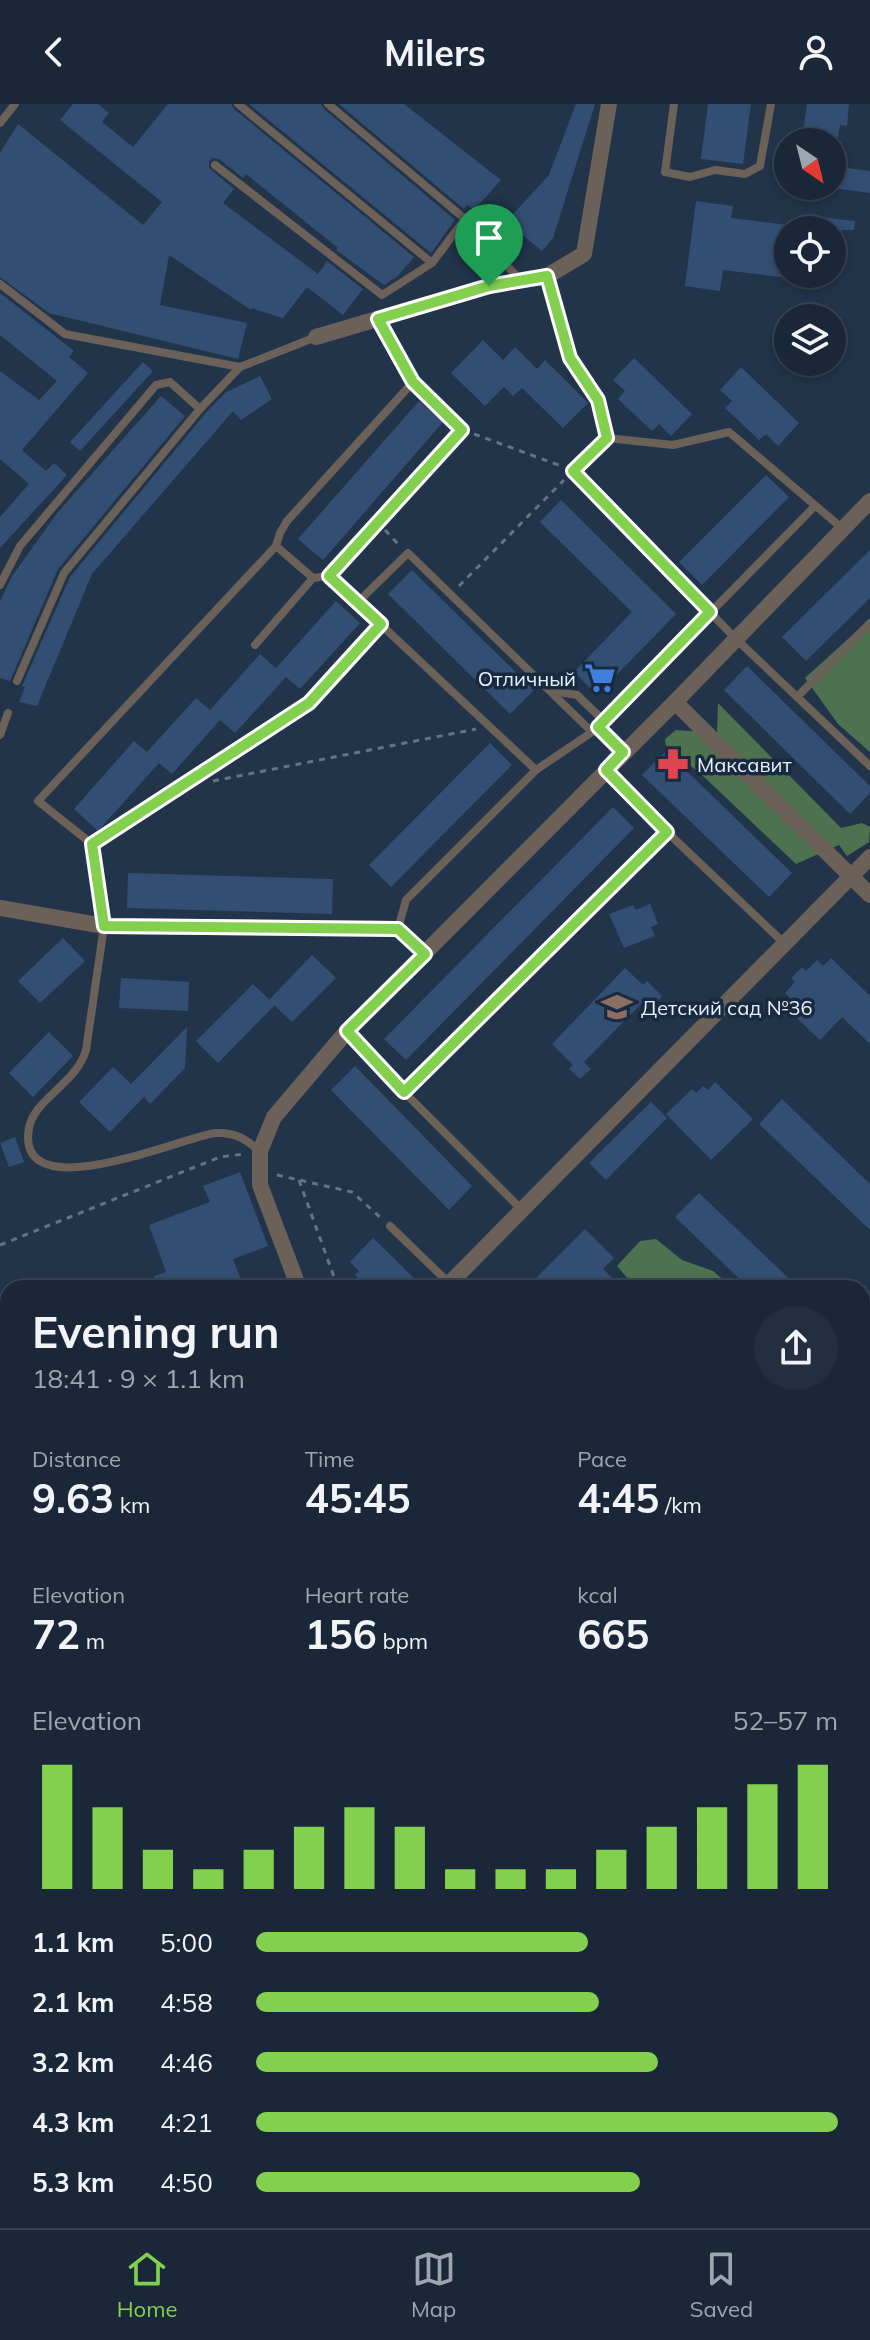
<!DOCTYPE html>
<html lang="en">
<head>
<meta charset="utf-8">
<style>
  body { margin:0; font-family:Mulish,sans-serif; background:#232f40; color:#f1f3f6; height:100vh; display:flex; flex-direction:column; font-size:30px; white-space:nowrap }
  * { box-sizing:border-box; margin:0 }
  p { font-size:26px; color:#9fa5ae }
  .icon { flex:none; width:44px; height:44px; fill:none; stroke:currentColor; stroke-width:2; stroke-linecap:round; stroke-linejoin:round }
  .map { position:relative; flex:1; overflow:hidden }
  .details { position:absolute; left:0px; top:1176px; width:870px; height:948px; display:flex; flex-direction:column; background:#1a2738; border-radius:24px 24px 0 0; box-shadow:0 4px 12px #0003,0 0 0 2px #384453 }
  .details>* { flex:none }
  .needle { width:52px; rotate:145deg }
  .tools { position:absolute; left:774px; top:24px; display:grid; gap:16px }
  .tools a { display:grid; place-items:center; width:72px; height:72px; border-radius:50%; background:#1a2738; box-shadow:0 4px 12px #0003,0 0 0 2px #384453; font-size:40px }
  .pin { position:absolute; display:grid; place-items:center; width:68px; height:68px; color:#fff; margin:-82px -34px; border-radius:50% 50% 50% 0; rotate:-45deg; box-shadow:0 0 8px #0007 }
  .pin .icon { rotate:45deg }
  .round { display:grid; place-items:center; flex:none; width:84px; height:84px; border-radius:42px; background:#232f40 }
  .head { display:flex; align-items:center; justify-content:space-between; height:136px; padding:0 32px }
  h1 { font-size:44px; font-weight:700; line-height:60px }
  .figures { display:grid; grid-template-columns:repeat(3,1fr); gap:12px; height:136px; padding:8px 32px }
  .figures div { display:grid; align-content:center }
  .figures b { font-size:40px; font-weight:700 }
  .figures small { font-size:22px; font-weight:400 }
  .figures p { font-size:22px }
  .chart { height:224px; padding:16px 32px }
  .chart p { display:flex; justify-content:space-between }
  .chart svg { width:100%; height:144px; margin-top:8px; stroke:#83d04f; stroke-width:6 }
  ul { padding:0 32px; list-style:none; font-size:26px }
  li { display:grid; grid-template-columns:128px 96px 1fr; align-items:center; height:60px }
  li i { height:20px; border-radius:10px; background:#83d04f }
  header { display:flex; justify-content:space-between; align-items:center; height:104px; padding:0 32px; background:#1a2738; font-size:36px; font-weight:700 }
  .tabs { display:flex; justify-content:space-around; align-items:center; height:112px; border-top:2px solid #384453; background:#1a2738; font-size:22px; color:#9fa5ae }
  .tabs a { display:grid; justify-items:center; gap:4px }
  .tabs .active { color:#83d04f }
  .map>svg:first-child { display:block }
  .green { fill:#496349 }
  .forest { fill:#4e724f }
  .building { fill:#324f73 }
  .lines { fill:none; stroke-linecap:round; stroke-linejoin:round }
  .path { stroke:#647386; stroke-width:3; stroke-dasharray:6 6; stroke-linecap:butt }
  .service { stroke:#6c6158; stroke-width:8 }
  .minor { stroke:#6c6158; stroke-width:16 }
  .route-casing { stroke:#fff; stroke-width:16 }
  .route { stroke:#83d04f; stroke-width:10 }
  .labels { text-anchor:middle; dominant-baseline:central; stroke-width:7; stroke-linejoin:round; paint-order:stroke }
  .poi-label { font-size:20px; fill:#e8f1fd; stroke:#182a3f; text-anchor:start }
</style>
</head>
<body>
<header><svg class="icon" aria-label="back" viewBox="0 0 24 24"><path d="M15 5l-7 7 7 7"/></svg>Milers<svg class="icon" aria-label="person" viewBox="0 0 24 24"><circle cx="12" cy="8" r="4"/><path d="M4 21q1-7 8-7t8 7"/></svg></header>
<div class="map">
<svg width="870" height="2124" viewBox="0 0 870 2124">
  <rect width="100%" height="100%" fill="#22344a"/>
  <!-- green -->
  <polygon class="green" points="367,2116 436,2116 439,2124 370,2124"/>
  <!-- forest -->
  <g class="forest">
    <polygon points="870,515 870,648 838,620 805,574"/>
    <polygon points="718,599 841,724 862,719 870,723 869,738 847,752 839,741 796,760 702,671 666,642 665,635 676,626 717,629"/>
    <polygon points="656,1135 682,1156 713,1167 733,1184 636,1184 617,1162 640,1137"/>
    <polygon points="870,1317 870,1380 862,1372 865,1340 862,1340 862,1321"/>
    <polygon points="862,1488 870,1496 870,1551 862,1545"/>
    <polygon points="862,1687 870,1694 870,1765 862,1764 862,1720 869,1706 862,1701"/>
    <polygon points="862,1790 870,1791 870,1843 862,1849"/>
    <polygon points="870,1956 870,2124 844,2124 834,2116 862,2116 862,1964"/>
  </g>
  <!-- building -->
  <g class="building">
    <polygon points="73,0 98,0 109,9 102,18 133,43 168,0 231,0 234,5 414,153 398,172 384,181 336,146 338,144 246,70 243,74 219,55 213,54 209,57 209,64 234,85 223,99 318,170 327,157 363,185 343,211 307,183 283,214 251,204 251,206 169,151 160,201 247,219 238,255 49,209 0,173 0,49 18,20 143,121 162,98 60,16"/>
    <polygon points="249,0 321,0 324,5 455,116 431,149"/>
    <polygon points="339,0 404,0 501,76 474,106 467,101 464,105"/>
    <polygon points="576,0 595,0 553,134 542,147 506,118 549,71"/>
    <polygon points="708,0 751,0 743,60 701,55"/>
    <polygon points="807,0 849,0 847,22 840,21 837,38 802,38"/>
    <polygon points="832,62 870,67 870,89 832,84"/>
    <polygon points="696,97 733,102 731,114 788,121 788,174 723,166 720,187 685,182"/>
    <polygon points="810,112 855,117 854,126 808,126"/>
    <polygon points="0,189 74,247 69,253 88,269 22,346 46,367 54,359 67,371 0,444 0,413 29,380 0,355 0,267 39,296 57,277 0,231"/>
    <polygon points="483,236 503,256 515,243 537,265 545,256 588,299 563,324 522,284 513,292 504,283 485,302 451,269"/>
    <polygon points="634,254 692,310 671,332 659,320 652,327 618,295 625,287 613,276"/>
    <polygon points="143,258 153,267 80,347 70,338"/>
    <polygon points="741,263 799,319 778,342 766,330 759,336 725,304 732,297 720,286"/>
    <polygon points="260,272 272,295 241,316 233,307 92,470 37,602 19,598 25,583 22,582 70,473 205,310 226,288"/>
    <polygon points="161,292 185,312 58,465 10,577 0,574 0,497 12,472 58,408"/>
    <polygon points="419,297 443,318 323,456 298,435"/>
    <polygon points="766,371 789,393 702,481 679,458"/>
    <polygon points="561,396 676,510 597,591 574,568 632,508 540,418"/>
    <polygon points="870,446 870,494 806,557 782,533"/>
    <polygon points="412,466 534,586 510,610 388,490"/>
    <polygon points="336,497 360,519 300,585 286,573 235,629 220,616 172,670 159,659 98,727 74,705 134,637 147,648 196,594 210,606 260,550 276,564"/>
    <polygon points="747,562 870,682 870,689 850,710 724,586"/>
    <polygon points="490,639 512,661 391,783 369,761"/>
    <polygon points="666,647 792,769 769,793 642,671"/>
    <polygon points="613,703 634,724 406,956 384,935"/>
    <polygon points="128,769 333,775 332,810 127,804"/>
    <polygon points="650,800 658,820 651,823 655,832 624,844 609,810 633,801 636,806"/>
    <polygon points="63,834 85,857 40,899 18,877"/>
    <polygon points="312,851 336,874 292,918 269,896"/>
    <polygon points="831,854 870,892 870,940 842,913 820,936 784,902 791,895 785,889 795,878 791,874 802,863 806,867 817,856 823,862"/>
    <polygon points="625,864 643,881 647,877 662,892 650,905 643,898 584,958 591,965 580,975 569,965 573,961 552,940"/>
    <polygon points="121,874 189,878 188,907 119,904"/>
    <polygon points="253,880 275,901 218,959 196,937"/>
    <polygon points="187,923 185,964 150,1000 144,993 110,1028 79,998 113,963 131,980"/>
    <polygon points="49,928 73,952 33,993 9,969"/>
    <polygon points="355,962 472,1082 449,1106 331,986"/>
    <polygon points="715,978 753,1015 711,1056 666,1010 692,985 696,989 703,982 708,986"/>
    <polygon points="782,995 870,1080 870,1126 759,1020"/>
    <polygon points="651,998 667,1014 606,1076 589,1059"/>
    <polygon points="15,1033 24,1058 9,1063 0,1039"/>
    <polygon points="240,1068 268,1142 233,1155 244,1184 159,1184 154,1172 166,1168 149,1121 210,1098 203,1082"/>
    <polygon points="699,1089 799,1184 749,1184 675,1113"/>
    <polygon points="585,1125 614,1154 603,1165 623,1184 526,1184"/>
    <polygon points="373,1134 417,1177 410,1184 368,1184 355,1171 359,1167 350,1158"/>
  </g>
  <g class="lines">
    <!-- path -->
    <g class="path">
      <polyline points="550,186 570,254 598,296 604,323"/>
      <polyline points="386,230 407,269"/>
      <polyline points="422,287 454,318"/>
      <polyline points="474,330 564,363"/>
      <polyline points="385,426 399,441"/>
      <polyline points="459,482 564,376"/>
      <polyline points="213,677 476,625"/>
      <polyline points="277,1071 352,1088 381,1114"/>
      <polyline points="299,1076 338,1184"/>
      <polyline points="0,1141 220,1053 244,1050"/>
      <polyline points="435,2124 437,2116"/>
    </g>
    <!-- service -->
    <g class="service">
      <polyline points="238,0 432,159 465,115"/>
      <polyline points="328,0 465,115 520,176"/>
      <polyline points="674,0 665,68 690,73 715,66 745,70 760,62 771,0"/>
      <polyline points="0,19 15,0"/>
      <polyline points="215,61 382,191 432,159"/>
      <polyline points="0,180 65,230 240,263 316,233"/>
      <polyline points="413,278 287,417 280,429 276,442 313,474 329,472 536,666"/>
      <polyline points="843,425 729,328 673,341 607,334 573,367 736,535 870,662"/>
      <polyline points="329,472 462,326"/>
      <polyline points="0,481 20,442 156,281 170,278 200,305 240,263"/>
      <polyline points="358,498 408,449 592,628 598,623"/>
      <polyline points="255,541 313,474"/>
      <polyline points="17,577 64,469 200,305"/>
      <polyline points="552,587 577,591 604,617"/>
      <polyline points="797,593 870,519"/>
      <polyline points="0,631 8,609"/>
      <polyline points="623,648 598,623 815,402"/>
      <polyline points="607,666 667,728 785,840"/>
      <polyline points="92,740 38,697 276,442"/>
      <polyline points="398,825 406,796 536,666 592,628"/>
      <polyline points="347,927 404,988 522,1106"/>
      <polyline points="404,988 667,728"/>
      <path d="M259 1047C245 1034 234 1028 215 1029 186 1032 14 1108 29 1024 34 995 77 979 86 946L104 822 92 740 309 599 381 520"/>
      <polyline points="390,1122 449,1179"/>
      <polyline points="862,1202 870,1194"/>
      <polyline points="0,1473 8,1470"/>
      <polyline points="862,1719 870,1727"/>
      <polyline points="862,1860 870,1853"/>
      <polyline points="868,2019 863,2000 870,1992"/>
      <polyline points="0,2083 8,2080"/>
      <polyline points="269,2116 281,2124"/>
      <polyline points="334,2116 337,2124"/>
      <polyline points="452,2116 455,2124"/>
      <polyline points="69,2124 91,2116"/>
      <polyline points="624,2124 629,2116"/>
    </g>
    <!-- minor -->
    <g class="minor">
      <polyline points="316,233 489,182 547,172 584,150 609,0"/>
      <polyline points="675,598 870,791"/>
      <polyline points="0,804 104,822 398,825 425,850"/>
      <polyline points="299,1184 260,1081 260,1047 274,1013 347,927 675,598 870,397"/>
      <polyline points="445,1184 870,753"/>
      <polyline points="862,1565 870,1572"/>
      <polyline points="862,2021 870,2018"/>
    </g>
  </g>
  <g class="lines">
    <defs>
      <polygon id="route" points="547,172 570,254 598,296 607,334 573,367 710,508 598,623 623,648 606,666 667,728 404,988 347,927 425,850 398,825 104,822 92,740 309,599 381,520 329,472 462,326 413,278 378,215 489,182"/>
    </defs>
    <!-- route casing -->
    <use href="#route" class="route-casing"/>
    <!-- route -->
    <use href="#route" class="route"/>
  </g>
  <!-- icons -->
  <defs>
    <symbol id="supermarket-bare" viewBox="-9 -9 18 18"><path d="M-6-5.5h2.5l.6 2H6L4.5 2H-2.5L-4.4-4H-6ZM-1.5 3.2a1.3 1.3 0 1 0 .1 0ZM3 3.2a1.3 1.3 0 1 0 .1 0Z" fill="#3f7fe0" stroke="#182a3f" stroke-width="2.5" paint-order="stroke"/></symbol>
    <symbol id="pharmacy-bare" viewBox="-9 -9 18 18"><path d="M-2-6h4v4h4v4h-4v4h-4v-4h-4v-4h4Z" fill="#e0444e" stroke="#182a3f" stroke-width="2.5" paint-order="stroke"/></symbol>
    <symbol id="school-bare" viewBox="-9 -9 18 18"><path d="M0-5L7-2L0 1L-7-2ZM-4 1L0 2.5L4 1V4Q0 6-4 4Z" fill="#8d6e63" stroke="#182a3f" stroke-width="2.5" paint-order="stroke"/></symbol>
  </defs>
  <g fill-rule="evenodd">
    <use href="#supermarket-bare" x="578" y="552" width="44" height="44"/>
    <use href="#pharmacy-bare" x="651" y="638" width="44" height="44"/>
    <use href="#school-bare" x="595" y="881" width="44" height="44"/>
  </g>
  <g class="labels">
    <!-- poi labels -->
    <g class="poi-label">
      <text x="576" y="574" text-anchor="end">Отличный</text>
      <text x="697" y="660">Максавит</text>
      <text x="641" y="903">Детский сад №36</text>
    </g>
  </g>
</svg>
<div class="tools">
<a><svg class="needle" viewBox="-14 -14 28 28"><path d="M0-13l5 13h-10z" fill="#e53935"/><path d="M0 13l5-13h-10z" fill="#9fa5ae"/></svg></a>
<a><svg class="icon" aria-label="locate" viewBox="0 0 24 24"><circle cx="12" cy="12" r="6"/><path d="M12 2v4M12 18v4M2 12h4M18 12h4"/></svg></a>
<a><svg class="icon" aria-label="layers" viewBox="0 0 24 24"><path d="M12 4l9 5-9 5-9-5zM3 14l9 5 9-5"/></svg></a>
</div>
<div class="pin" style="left:489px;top:182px;background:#1e9e55"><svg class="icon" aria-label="arrive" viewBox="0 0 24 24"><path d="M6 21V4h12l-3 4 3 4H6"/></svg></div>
<section class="details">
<div class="head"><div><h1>Evening run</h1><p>18:41 · 9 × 1.1 km</p></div><a class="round"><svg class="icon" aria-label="share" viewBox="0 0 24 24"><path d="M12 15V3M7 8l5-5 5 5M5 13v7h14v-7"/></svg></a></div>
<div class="figures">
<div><p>Distance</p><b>9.63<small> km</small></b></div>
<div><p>Time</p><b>45:45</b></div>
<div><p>Pace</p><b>4:45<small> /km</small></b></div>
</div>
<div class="figures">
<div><p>Elevation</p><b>72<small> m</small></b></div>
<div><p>Heart rate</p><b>156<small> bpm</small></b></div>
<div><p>kcal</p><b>665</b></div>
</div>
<div class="chart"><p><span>Elevation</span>52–57 m</p>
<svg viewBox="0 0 160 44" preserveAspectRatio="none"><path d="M5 44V6M15 44V19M25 44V32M35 44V38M45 44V32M55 44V25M65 44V19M75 44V25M85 44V38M95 44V38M105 44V38M115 44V32M125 44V25M135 44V19M145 44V12M155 44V6"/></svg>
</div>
<ul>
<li><b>1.1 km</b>5:00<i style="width:57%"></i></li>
<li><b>2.1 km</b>4:58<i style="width:59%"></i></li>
<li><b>3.2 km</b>4:46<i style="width:69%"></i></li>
<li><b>4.3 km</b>4:21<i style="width:100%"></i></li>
<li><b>5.3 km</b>4:50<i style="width:66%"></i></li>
</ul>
</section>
</div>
<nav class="tabs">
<a class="active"><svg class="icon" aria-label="home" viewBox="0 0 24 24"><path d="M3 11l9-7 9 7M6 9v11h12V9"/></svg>Home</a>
<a><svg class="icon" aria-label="map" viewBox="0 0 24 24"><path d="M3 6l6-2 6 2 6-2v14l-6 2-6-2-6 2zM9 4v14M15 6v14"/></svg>Map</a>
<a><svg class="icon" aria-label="saved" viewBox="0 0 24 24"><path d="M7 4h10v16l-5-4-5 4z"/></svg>Saved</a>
</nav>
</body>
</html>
